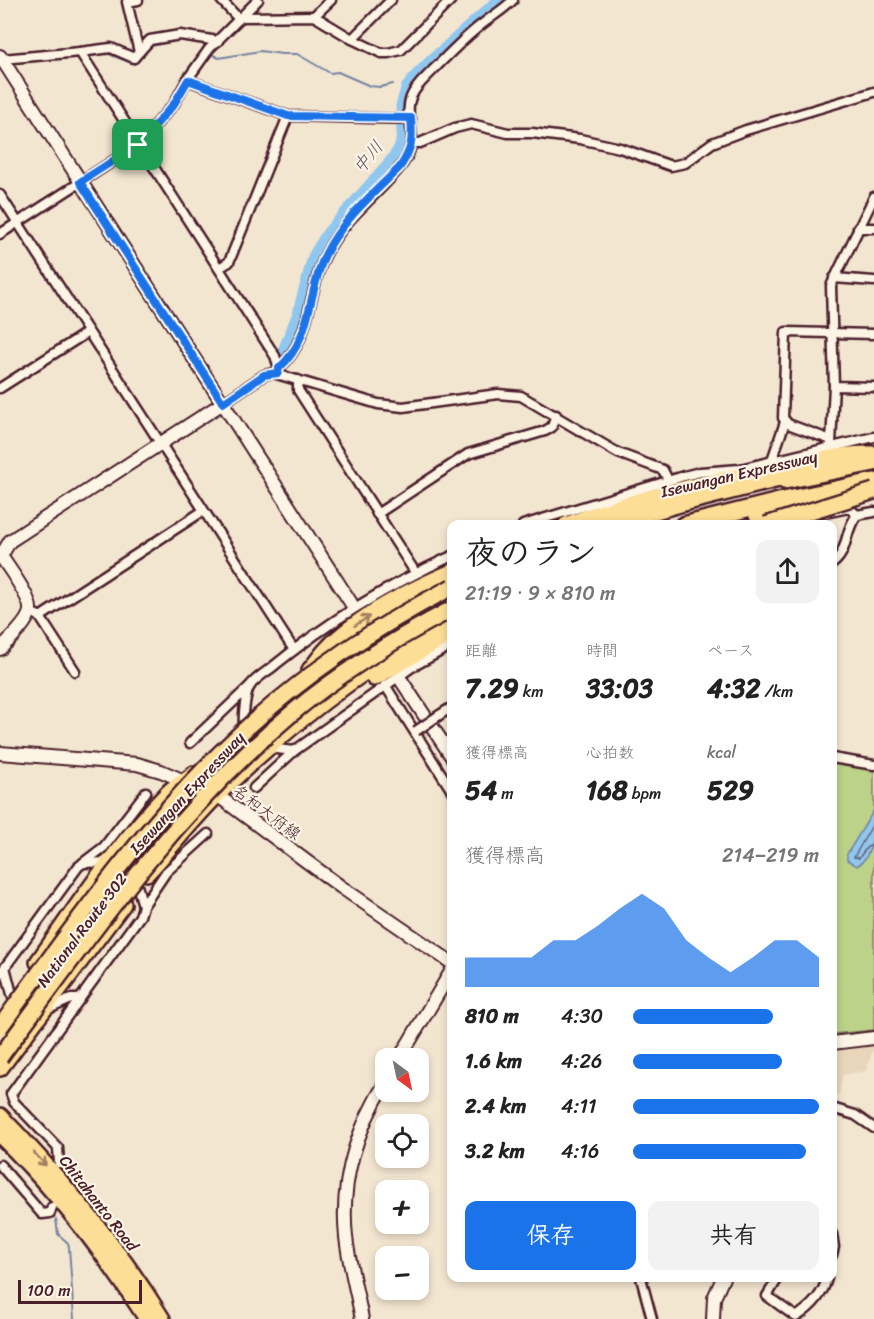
<!DOCTYPE html>
<html lang="ja">
<head>
<meta charset="utf-8">
<style>
  body { margin:0; font-family:Sriracha,"Klee One",sans-serif; background:#f2f2f2; color:#222; height:100vh; display:flex; flex-direction:column; font-size:22px; white-space:nowrap }
  * { box-sizing:border-box; margin:0 }
  p { font-size:20px; color:#767676 }
  .icon { flex:none; width:33px; height:33px; fill:none; stroke:currentColor; stroke-width:2; stroke-linecap:round; stroke-linejoin:round }
  .map { position:relative; flex:1; overflow:hidden }
  .panel { position:absolute; left:447px; top:520px; width:390px; height:762px; display:flex; flex-direction:column; background:#fff; border-radius:12px; box-shadow:0 3px 9px #0003 }
  .panel>* { flex:none }
  .needle { width:39px; rotate:147deg }
  .fabs { position:absolute; left:375px; top:1048px; display:grid; gap:12px }
  .fabs a { display:grid; place-items:center; width:54px; height:54px; border-radius:12px; background:#fff; box-shadow:0 3px 9px #0003; font-size:30px }
  .scale { position:absolute; left:18px; bottom:15px; width:124px; box-sizing:border-box; padding-left:6px; border:3px solid #4a1f2b; border-top:0; font-size:16px; line-height:21px; white-space:nowrap; color:#4a1f2b; -webkit-text-stroke:4px #fcf5e5; paint-order:stroke }
  .pin { position:absolute; display:grid; place-items:center; width:51px; height:51px; color:#fff; margin:-26px; border-radius:12px; box-shadow:0 3px 9px #0006 }
  .round { display:grid; place-items:center; flex:none; width:63px; height:63px; border-radius:12px; background:#f2f2f2 }
  .overview { display:flex; align-items:center; justify-content:space-between; height:102px; padding:0 18px }
  h1 { font-size:33px; font-weight:700; line-height:45px }
  .figures { display:grid; grid-template-columns:repeat(3,1fr); gap:9px; height:102px; padding:6px 18px }
  .figures div { display:grid; align-content:center }
  .figures b { font-size:26px; font-weight:700 }
  .figures small { font-size:16px; font-weight:400 }
  .figures p { font-size:16px }
  .chart { height:168px; padding:12px 18px }
  .chart p { display:flex; justify-content:space-between }
  .chart svg { width:100%; height:108px; margin-top:6px; fill:#1a73e8; opacity:.7 }
  .primary-button { display:flex; gap:12px; margin-top:auto; padding:12px 18px }
  .primary-button a { flex:1; height:69px; border-radius:12px; background:#1a73e8; color:#fff; font-size:24px; font-weight:700; line-height:69px; text-align:center }
  .primary-button a+a { background:#f2f2f2; color:#222 }
  ul { padding:0 18px; list-style:none; font-size:20px }
  li { display:grid; grid-template-columns:96px 72px 1fr; align-items:center; height:45px }
  li i { height:15px; border-radius:8px; background:#1a73e8 }
  .map>svg:first-child { display:block }
  .built { fill:#e9d5ba }
  .green { fill:#bcd289; stroke:#83785a; stroke-width:1.5 }
  .water { fill:#90c7ef; stroke:#7484a1; stroke-width:1.5 }
  .lines { fill:none; stroke-linecap:round; stroke-linejoin:round }
  .shore { stroke:#666279; stroke-width:1.5 }
  .stream { stroke:#7484a1; stroke-width:2 }
  .river { stroke:#90c7ef; stroke-width:15 }
  .secondary-tunnel { stroke:#d1beb0; stroke-width:12; stroke-dasharray:12 6; stroke-linecap:butt }
  .street-casing { stroke:#4a1f2b; stroke-width:13 }
  .secondary-casing { stroke:#4a1f2b; stroke-width:16 }
  .highway-casing { stroke:#4a1f2b; stroke-width:20 }
  .street { stroke:#fcf5e5; stroke-width:8 }
  .secondary { stroke:#fcf5e5; stroke-width:12 }
  .highway { stroke:#fdde96; stroke-width:15 }
  .street-bridge-casing { stroke:#4a1f2b; stroke-width:13; stroke-linecap:butt }
  .highway-bridge-casing { stroke:#4a1f2b; stroke-width:20; stroke-linecap:butt }
  .street-bridge { stroke:#fcf5e5; stroke-width:8 }
  .highway-bridge { stroke:#fdde96; stroke-width:15 }
  .oneway { stroke:#a47e60 }
  .route-casing { stroke:#fff; stroke-width:12 }
  .route { stroke:#1a73e8; stroke-width:8 }
  .labels { text-anchor:middle; dominant-baseline:central; stroke-width:4.5; stroke-linejoin:round; paint-order:stroke }
  .street-label { font-size:16px; fill:#4a1f2b; stroke:#fcf5e5 }
  .water-label { font-size:18px; font-style:italic; fill:#5f5166; stroke:#fcf5e5 }
</style>
</head>
<body>
<div class="map">
<svg width="874" height="1319" viewBox="0 0 874 1319">
  <rect width="100%" height="100%" fill="#f3e6d1"/>
  <filter id="ink" filterUnits="userSpaceOnUse"><feTurbulence type="fractalNoise" baseFrequency=".0167" numOctaves="2"/><feDisplacementMap in="SourceGraphic" scale="12" xChannelSelector="R" yChannelSelector="G"/><feConvolveMatrix kernelMatrix="1 2 1 2 8 2 1 2 1" color-interpolation-filters="sRGB"/></filter>
  <g filter="url(#ink)">
    <!-- built -->
    <polygon class="built" points="872,1043 874,1047 866,1071 842,1075 839,1095 833,1093 832,1048"/>
    <!-- green -->
    <polygon class="green" points="833,759 864,764 874,770 874,1030 833,1034"/>
    <!-- water -->
    <path class="water" d="M874 810C874 830 874 856 857 866L847 860V854Z"/>
    <g class="lines">
      <!-- shore -->
      <polyline class="shore" points="874,822 854,857 859,858 867,847 874,845"/>
      <!-- stream -->
      <g class="stream">
        <polyline points="106,53 134,64 151,46 179,40 190,42"/>
        <polyline points="91,55 100,53"/>
        <polyline points="213,55 219,58 260,51 282,54 297,54 330,73 338,72 370,86 380,87 393,84"/>
        <polyline points="17,63 74,57"/>
        <polyline points="56,1219 58,1234 68,1243 69,1247 74,1319"/>
      </g>
      <!-- river -->
      <polyline class="river" points="283,356 299,316 315,257 329,234 393,161 402,147 404,134 403,106 408,89 416,78 433,61 501,0"/>
      <!-- secondary-tunnel -->
      <polyline class="secondary-tunnel" points="351,603 386,657"/>
      <defs>
        <g id="street">
          <polyline points="138,0 127,2 139,52 150,40 180,35 218,41"/>
          <polyline points="221,0 239,19"/>
          <polyline points="314,16 331,0"/>
          <polyline points="241,17 314,16 352,39 381,53 388,53 401,50 451,0"/>
          <polyline points="352,39 391,0"/>
          <polyline points="80,52 111,48 134,58 139,52"/>
          <polyline points="2,59 80,52 275,356 279,368 278,373"/>
          <polyline points="187,80 288,116 411,119"/>
          <polyline points="412,143 420,143 455,128 471,124 508,133 532,133 580,139 620,148 671,166 685,163 712,143 746,130 874,92"/>
          <polyline points="0,195 294,650"/>
          <polyline points="874,197 831,286 834,386 874,387"/>
          <polyline points="858,228 874,228"/>
          <polyline points="0,234 138,145 174,104 187,80 209,49 258,0"/>
          <polyline points="219,268 229,262 288,116"/>
          <polyline points="834,278 874,281"/>
          <path d="M279 368C313 339 307 289 327 252 345 217 377 196 401 166 424 136 402 119 411 97 416 85 426 78 434 69 449 54 464 38 481 25 492 16 503 10 513 0"/>
          <polyline points="298,380 298,390 415,572"/>
          <polyline points="0,388 88,332"/>
          <polyline points="223,403 264,375 273,373 378,404 403,407 498,394 521,396 618,453 663,470 668,480"/>
          <polyline points="831,440 788,424 783,418 786,332 874,334"/>
          <polyline points="831,443 834,386"/>
          <polyline points="772,460 785,422"/>
          <polyline points="825,513 849,508 857,515 874,512"/>
          <polyline points="377,514 468,454 545,431 552,427 556,415"/>
          <polyline points="523,525 684,476 700,472 740,469 874,437"/>
          <path d="M832 564C849 552 844 530 857 515"/>
          <polyline points="37,615 40,617 75,671"/>
          <polyline points="40,617 203,511"/>
          <polyline points="385,685 452,791"/>
          <polyline points="438,716 452,707"/>
          <path d="M244 726C243 717 245 694 250 686 255 678 268 671 275 665 329 621 389 585 452 556"/>
          <polyline points="190,743 250,686"/>
          <polyline points="268,748 294,751 412,667 452,645"/>
          <polyline points="832,758 874,765"/>
          <polyline points="254,788 294,751"/>
          <polyline points="83,863 104,847 146,792"/>
          <polyline points="143,906 166,872 208,834"/>
          <polyline points="5,967 13,998"/>
          <polyline points="0,974 78,867 83,863 109,862"/>
          <polyline points="44,1011 71,999 80,999"/>
          <polyline points="832,1108 855,1115 874,1128"/>
          <polyline points="59,1163 58,1148 14,1102 11,1094 140,916 143,906 137,885"/>
          <polyline points="0,1165 42,1214 50,1213 52,1207"/>
          <polyline points="832,1234 834,1247 832,1255"/>
          <polyline points="641,1278 652,1319"/>
          <path d="M778 1278 767 1296 796 1317C810 1308 823 1295 827 1278"/>
        </g>
        <g id="secondary">
          <polyline points="0,56 351,603"/>
          <path d="M0 649C8 641 28 623 30 611 32 598 9 569 1 556L10 541 223 403"/>
          <polyline points="401,680 452,757"/>
          <polyline points="0,753 137,764 161,771 217,795 341,887 452,963"/>
          <polyline points="832,1043 874,1038"/>
          <polyline points="399,1059 452,970"/>
          <path d="M362 1319C357 1292 349 1264 346 1237 340 1180 356 1130 386 1082"/>
          <polyline points="713,1319 714,1298 723,1278"/>
        </g>
        <g id="highway">
          <polyline points="785,481 874,463"/>
          <polyline points="757,516 812,504"/>
          <path d="M566 525C640 497 715 480 792 466 818 461 847 453 874 454"/>
          <polyline points="607,525 680,504 795,475"/>
          <polyline points="683,525 783,500 874,481"/>
          <path d="M310 670C316 663 321 655 328 648 357 617 412 589 452 572"/>
          <polyline points="374,678 452,633"/>
          <path d="M147 873C171 847 193 819 217 795 287 726 365 665 452 619"/>
          <path d="M38 962C79 904 118 844 168 793 175 785 186 782 194 774"/>
          <polyline points="0,1068 123,904"/>
          <path d="M0 1116C60 1178 117 1245 162 1319"/>
          <path d="M0 1135C56 1190 105 1253 147 1319"/>
        </g>
      </defs>
      <!-- street casing -->
      <use href="#street" class="street-casing"/>
      <!-- secondary casing -->
      <use href="#secondary" class="secondary-casing"/>
      <!-- highway casing -->
      <use href="#highway" class="highway-casing"/>
      <!-- street -->
      <use href="#street" class="street"/>
      <!-- secondary -->
      <use href="#secondary" class="secondary"/>
      <!-- highway -->
      <use href="#highway" class="highway"/>
      <defs>
        <polyline id="street-bridge" points="416,731 438,716"/>
        <g id="highway-bridge">
          <polyline points="766,525 874,491"/>
          <path d="M0 1027C74 925 147 821 239 735 302 676 375 627 452 587"/>
          <path d="M0 1057C89 936 175 812 291 714 340 673 395 639 452 609"/>
        </g>
      </defs>
      <!-- street-bridge casing -->
      <use href="#street-bridge" class="street-bridge-casing"/>
      <!-- highway-bridge casing -->
      <use href="#highway-bridge" class="highway-bridge-casing"/>
      <!-- street-bridge -->
      <use href="#street-bridge" class="street-bridge"/>
      <!-- highway-bridge -->
      <use href="#highway-bridge" class="highway-bridge"/>
    </g>
    <!-- one-way arrows -->
    <defs><path id="oneway-shaft" d="M-6 0H5M1.5-3L5.5 0L1.5 3" fill="none" stroke-width="1.6" stroke-linecap="round" stroke-linejoin="round" transform="scale(1.5)"/></defs>
    <g class="oneway">
      <use href="#oneway-shaft" transform="translate(362 621) rotate(-33)"/>
      <use href="#oneway-shaft" transform="translate(40 1159) rotate(47)"/>
    </g>
  </g>
  <g class="lines" filter="url(#ink)">
    <defs>
      <path id="route" d="M188 80 288 116 411 118C413 140 412 149 400 167 373 194 342 220 325 255 308 291 312 340 279 368L278 373 264 375 223 403 80 182 138 145 174 104Z"/>
    </defs>
    <!-- route casing -->
    <use href="#route" class="route-casing"/>
    <!-- route -->
    <use href="#route" class="route"/>
  </g>
  <g class="labels">
    <!-- street labels -->
    <g class="street-label">
      <text transform="translate(739 474) rotate(-13)">Isewangan Expressway</text>
      <text transform="translate(187 793) rotate(-47)">Isewangan Expressway</text>
      <text transform="translate(267 812) rotate(37)">名和大府線</text>
      <text transform="translate(82 930) rotate(-53)">National Route 302</text>
      <text transform="translate(99 1203) rotate(52)">Chitahanto Road</text>
    </g>
    <!-- water labels -->
    <g class="water-label">
      <text transform="translate(368 157) rotate(-50)">中川</text>
    </g>
  </g>
</svg>
<div class="fabs">
<a><svg class="needle" viewBox="-14 -14 28 28"><path d="M0-13l5 13h-10z" fill="#e53935"/><path d="M0 13l5-13h-10z" fill="#767676"/></svg></a>
<a><svg class="icon" aria-label="locate" viewBox="0 0 24 24"><circle cx="12" cy="12" r="6"/><path d="M12 2v4M12 18v4M2 12h4M18 12h4"/></svg></a>
<a>+</a>
<a>−</a>
</div>
<div class="scale">100 m</div>
<div class="pin" style="left:138px;top:145px;background:#1e9e55"><svg class="icon" aria-label="arrive" viewBox="0 0 24 24"><path d="M6 21V4h12l-3 4 3 4H6"/></svg></div>
<section class="panel">
<div class="overview"><div><h1>夜のラン</h1><p>21:19 · 9 × 810 m</p></div><a class="round"><svg class="icon" aria-label="share" viewBox="0 0 24 24"><path d="M12 15V3M7 8l5-5 5 5M5 13v7h14v-7"/></svg></a></div>
<div class="figures">
<div><p>距離</p><b>7.29<small> km</small></b></div>
<div><p>時間</p><b>33:03</b></div>
<div><p>ペース</p><b>4:32<small> /km</small></b></div>
</div>
<div class="figures">
<div><p>獲得標高</p><b>54<small> m</small></b></div>
<div><p>心拍数</p><b>168<small> bpm</small></b></div>
<div><p>kcal</p><b>529</b></div>
</div>
<div class="chart"><p><span>獲得標高</span>214–219 m</p>
<svg viewBox="0 0 160 44" preserveAspectRatio="none"><path d="M0 44V32L10 32L20 32L30 32L40 25L50 25L60 19L70 12L80 6L90 12L100 25L110 32L120 38L130 32L140 25L150 25L160 32V44z"/></svg>
</div>
<ul>
<li><b>810 m</b>4:30<i style="width:75%"></i></li>
<li><b>1.6 km</b>4:26<i style="width:80%"></i></li>
<li><b>2.4 km</b>4:11<i style="width:100%"></i></li>
<li><b>3.2 km</b>4:16<i style="width:93%"></i></li>
</ul>
<div class="primary-button"><a>保存</a><a>共有</a></div>
</section>
</div>
</body>
</html>
